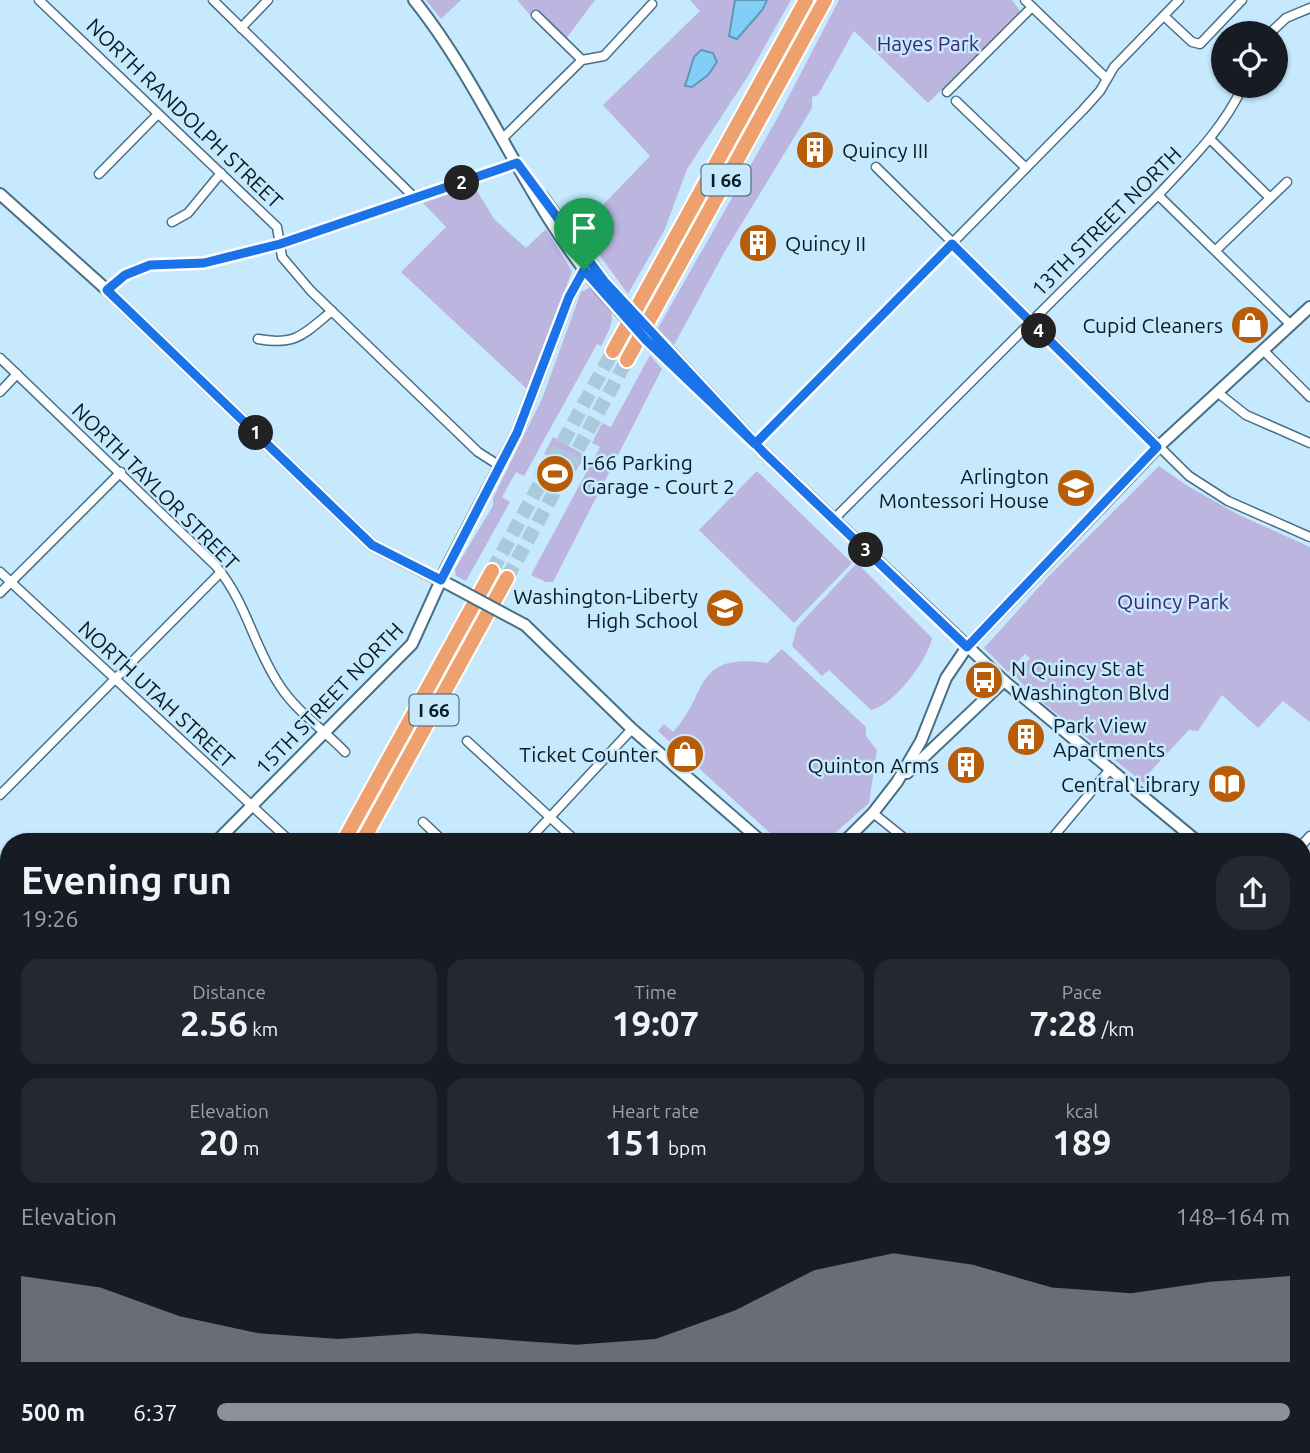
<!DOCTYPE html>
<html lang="en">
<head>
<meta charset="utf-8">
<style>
  body { margin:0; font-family:Ubuntu,sans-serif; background:#242831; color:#f1f3f6; height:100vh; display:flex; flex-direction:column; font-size:26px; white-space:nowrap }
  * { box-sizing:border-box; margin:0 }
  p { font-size:23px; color:#9ea1a6 }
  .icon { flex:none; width:38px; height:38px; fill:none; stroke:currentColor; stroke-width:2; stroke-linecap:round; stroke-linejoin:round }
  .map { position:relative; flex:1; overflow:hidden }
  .details { position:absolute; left:0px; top:833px; width:1311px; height:621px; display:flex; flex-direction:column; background:#171b24; border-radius:28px 28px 0 0; box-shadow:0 2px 5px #0004 }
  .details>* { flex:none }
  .tools { position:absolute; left:1211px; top:21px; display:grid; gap:14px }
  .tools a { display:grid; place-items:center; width:77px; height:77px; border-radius:50%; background:#171b24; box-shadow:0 2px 5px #0004; font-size:35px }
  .pin { position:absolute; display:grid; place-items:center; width:60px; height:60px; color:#fff; margin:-72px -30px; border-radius:50% 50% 50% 0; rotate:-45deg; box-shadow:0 0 7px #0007 }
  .pin .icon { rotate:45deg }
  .km { position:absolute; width:35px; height:35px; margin:-18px; border-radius:50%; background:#222; color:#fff; font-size:19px; line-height:35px; text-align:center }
  .round { display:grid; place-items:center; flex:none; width:74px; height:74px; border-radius:28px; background:#242831 }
  .overview { display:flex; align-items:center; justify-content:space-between; height:119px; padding:0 21px }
  h1 { font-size:38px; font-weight:700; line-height:52px }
  .figures { display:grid; grid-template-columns:repeat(3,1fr); gap:10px; height:119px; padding:7px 21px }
  .figures div { display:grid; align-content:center; border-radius:18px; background:#242831; text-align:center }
  .figures b { font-size:35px; font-weight:700 }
  .figures small { font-size:19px; font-weight:400 }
  .figures p { font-size:19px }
  .chart { height:196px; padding:14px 21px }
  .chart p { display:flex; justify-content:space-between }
  .chart svg { width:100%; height:126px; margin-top:7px; fill:#8c9099; opacity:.7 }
  ul { padding:0 21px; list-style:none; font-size:23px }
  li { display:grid; grid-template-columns:112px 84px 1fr; align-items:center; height:52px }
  li i { height:18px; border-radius:9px; background:#8c9099 }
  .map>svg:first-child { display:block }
  .green { fill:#bcb5e0 }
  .water { fill:#83cef6; stroke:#5f98b7; stroke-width:2 }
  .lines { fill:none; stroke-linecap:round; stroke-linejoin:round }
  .highway-tunnel { stroke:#aacadc; stroke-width:14; stroke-dasharray:14 7; stroke-linecap:butt }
  .street-casing { stroke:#477086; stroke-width:11 }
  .secondary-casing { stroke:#477086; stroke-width:14 }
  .primary-casing { stroke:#fff; stroke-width:16 }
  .highway-casing { stroke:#fff; stroke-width:18 }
  .street { stroke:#fff; stroke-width:8 }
  .secondary { stroke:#fff; stroke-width:10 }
  .primary { stroke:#f5c6a8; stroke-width:12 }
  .highway { stroke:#eea06e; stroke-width:14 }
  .secondary-bridge-casing { stroke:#477086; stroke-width:14; stroke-linecap:butt }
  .secondary-bridge { stroke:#fff; stroke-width:10 }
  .route-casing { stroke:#fff; stroke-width:14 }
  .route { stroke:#1a73e8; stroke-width:9 }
  .labels { text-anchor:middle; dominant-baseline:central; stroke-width:5; stroke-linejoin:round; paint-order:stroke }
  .shield { fill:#c6e9fd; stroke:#425965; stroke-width:2 }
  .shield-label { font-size:19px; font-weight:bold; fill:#0a1b24 }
  .park-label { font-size:21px; fill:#3d2672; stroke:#c6e9fd }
  .street-label { font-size:21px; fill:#0a1b24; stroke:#c6e9fd }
  .poi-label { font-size:21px; fill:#0a1b24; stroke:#c6e9fd; text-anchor:end }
</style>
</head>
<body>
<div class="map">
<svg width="1310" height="1453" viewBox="0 0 1310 1453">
  <rect width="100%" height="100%" fill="#c6e9fd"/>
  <!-- green -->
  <g class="green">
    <polygon points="426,0 461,0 441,19"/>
    <polygon points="517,0 595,0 565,40 536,13 531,16"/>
    <polygon points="690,0 791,0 748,76 687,169 665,229 628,294 580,229 650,156 603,105 700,11"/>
    <polygon points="839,0 1012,0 1021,12 928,103 854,31 818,95 812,97 812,108 725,251 674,345 658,328 778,117"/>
    <polygon points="474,186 494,219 526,248 546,229 572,271 527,389 401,272 446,227 423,203"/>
    <path d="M591 287C617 312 617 316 601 346L597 344 524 476 516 472 502 497 510 502 466 581 456 576 455 569 493 506V498L542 399 581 292Z"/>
    <polygon points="650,355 662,369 553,582 546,582 531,575 600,447 592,443 602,423 611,427"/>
    <polygon points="553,437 585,455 576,471 544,454"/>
    <polygon points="543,457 575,474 566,490 534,473"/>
    <polygon points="1159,466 1186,485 1239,515 1310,547 1310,722 1283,701 1258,728 1222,695 1198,731 1189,730 1148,774 1151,778 1146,785 1032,694 1014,675 1030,658 1025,654 1008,672 984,648 1050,575"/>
    <polygon points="757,471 852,563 794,623 699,530"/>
    <path d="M857 563 932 638C928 660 893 706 871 710L829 670 822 676 792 646 797 627Z"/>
    <path d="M782 649 866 727V736L877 750 869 803 825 842H780L658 731 664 724 673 732C709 694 692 652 767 663Z"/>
    <polygon points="0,1423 9,1428 9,1446 38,1446 51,1453 0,1453"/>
    <polygon points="201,1446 232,1446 234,1453 202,1453"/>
    <polygon points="280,1446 321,1446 324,1453 283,1453"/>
  </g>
  <!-- water -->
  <g class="water">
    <polygon points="735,0 767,0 763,9 737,39 729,36"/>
    <polygon points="701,50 713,53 717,62 708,75 692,87 685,86 694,57"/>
  </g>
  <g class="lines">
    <!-- highway-tunnel -->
    <g class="highway-tunnel">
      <polyline points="492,571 613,351"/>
      <polyline points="507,578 627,360"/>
    </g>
    <defs>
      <g id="street">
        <polyline points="39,0 277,227 282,257 311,291 478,452 500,466"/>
        <polyline points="213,0 415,198"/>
        <polyline points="1025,0 1106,78"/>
        <polyline points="536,15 582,60"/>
        <polyline points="1164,16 1192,42 1200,44 1242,0"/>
        <polyline points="241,28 268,0"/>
        <polyline points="1270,33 1286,18 1310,8"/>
        <polyline points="947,92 1032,7"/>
        <polyline points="956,101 1026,168"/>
        <polyline points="504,137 582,60 604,56 652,4"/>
        <polyline points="1210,139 1270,198"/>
        <polyline points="876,167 1189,476 1228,501 1310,537"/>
        <polyline points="99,174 158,114"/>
        <polyline points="1158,195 1291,325"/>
        <polyline points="172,222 188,213 221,173"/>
        <polyline points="1216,250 1287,182"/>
        <polyline points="107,290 125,275 150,266 204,263 280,244 517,163"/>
        <path d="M258 339C296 346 304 334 332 311"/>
        <polyline points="1263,350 1310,397"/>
        <path d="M0 358 216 566C248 605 253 646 280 686 296 711 324 730 345 752"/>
        <polyline points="0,392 17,374"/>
        <polyline points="1217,392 1246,415 1310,443"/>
        <polyline points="755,444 1083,110 1100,91 1114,67 1179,0"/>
        <path d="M834 519 1158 195C1191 160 1223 129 1243 86"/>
        <polyline points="0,572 291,842"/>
        <polyline points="0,593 121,472"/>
        <polyline points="467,741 577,842"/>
        <polyline points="0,795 221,572"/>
        <polyline points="873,813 909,842"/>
        <polyline points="423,822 444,842"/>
        <polyline points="527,842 632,729"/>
        <polyline points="1049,842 1111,768"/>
        <polyline points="1302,845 1310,836"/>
        <polyline points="0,989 9,997"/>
        <polyline points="1302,1219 1310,1211"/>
        <polyline points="0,1315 9,1301"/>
        <polyline points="0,1353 9,1359"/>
        <polyline points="152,1446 165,1453"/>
        <polyline points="797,1446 805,1453"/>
        <polyline points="1126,1446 1135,1453"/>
        <polyline points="578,1453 586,1446"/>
        <polyline points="1086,1453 1092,1446"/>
      </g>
      <g id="secondary">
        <path d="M414 0C486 90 525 202 600 289"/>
        <polyline points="0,194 107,290 372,545 454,587"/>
        <polyline points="542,196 604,281 630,309"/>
        <polyline points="646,340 683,374"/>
        <polyline points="673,355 765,454 1004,681 1198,842"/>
        <polyline points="525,625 632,729 762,842"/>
        <polyline points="907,773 1004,681"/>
        <polyline points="216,842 412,644 446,569 517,433 569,297 584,270"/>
        <polyline points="844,842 873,813 897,782 921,741 946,678 967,647 1157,448 1310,307"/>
        <polyline points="1302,931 1310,938"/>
        <polyline points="0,1060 9,1051"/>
        <polyline points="1302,1151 1310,1158"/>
        <polyline points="1302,1399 1310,1394"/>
        <polyline points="1302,1412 1310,1405"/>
        <polyline points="1232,1453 1240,1446"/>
        <polyline points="1255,1453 1263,1446"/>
      </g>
      <g id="primary">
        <polyline points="1302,949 1310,942"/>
        <polyline points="1302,964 1310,958"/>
        <polyline points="0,1157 9,1161"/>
        <polyline points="0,1167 9,1171"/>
        <polyline points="551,1446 565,1453"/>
        <polyline points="587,1446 601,1453"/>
        <polyline points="847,1453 855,1446"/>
        <polyline points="868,1453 875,1446"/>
      </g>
      <g id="highway">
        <polyline points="613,351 806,0"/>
        <polyline points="627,360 825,0"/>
        <polyline points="343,842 492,571"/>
        <polyline points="362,842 507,578"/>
      </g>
    </defs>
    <!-- street casing -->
    <use href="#street" class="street-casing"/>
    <!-- secondary casing -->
    <use href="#secondary" class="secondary-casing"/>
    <!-- primary casing -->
    <use href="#primary" class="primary-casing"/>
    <!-- highway casing -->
    <use href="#highway" class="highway-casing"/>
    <!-- street -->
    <use href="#street" class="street"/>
    <!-- secondary -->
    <use href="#secondary" class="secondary"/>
    <!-- primary -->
    <use href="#primary" class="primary"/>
    <!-- highway -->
    <use href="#highway" class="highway"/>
    <defs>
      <g id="secondary-bridge">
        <polyline points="600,289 646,340"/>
        <polyline points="630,309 673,355"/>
        <polyline points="454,587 525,625"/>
        <polyline points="249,1453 256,1446"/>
        <polyline points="263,1453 270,1446"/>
      </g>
    </defs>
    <!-- secondary-bridge casing -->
    <use href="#secondary-bridge" class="secondary-bridge-casing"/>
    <!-- secondary-bridge -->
    <use href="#secondary-bridge" class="secondary-bridge"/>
  </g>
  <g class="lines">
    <defs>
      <polyline id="route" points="584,270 569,297 517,433 441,580 372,545 107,290 125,275 150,265 204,263 280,244 517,163 604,281 748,436 765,454 967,647 1157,447 952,244 755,444 646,340 584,270"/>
    </defs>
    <!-- route casing -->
    <use href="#route" class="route-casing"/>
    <!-- route -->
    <use href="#route" class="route"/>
  </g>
  <!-- icons -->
  <defs>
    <symbol id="building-disc" viewBox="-11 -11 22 22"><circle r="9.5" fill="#b95c07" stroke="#c6e9fd"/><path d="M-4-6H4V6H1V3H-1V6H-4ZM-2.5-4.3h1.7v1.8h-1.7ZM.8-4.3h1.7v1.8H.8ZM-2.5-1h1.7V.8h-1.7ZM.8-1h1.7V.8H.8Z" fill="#fff"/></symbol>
    <symbol id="shop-disc" viewBox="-11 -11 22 22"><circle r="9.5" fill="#b95c07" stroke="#c6e9fd"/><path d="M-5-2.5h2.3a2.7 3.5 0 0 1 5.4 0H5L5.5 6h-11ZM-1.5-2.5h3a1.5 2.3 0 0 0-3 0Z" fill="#fff"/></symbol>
    <symbol id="stadium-disc" viewBox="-11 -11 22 22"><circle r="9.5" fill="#b95c07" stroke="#c6e9fd"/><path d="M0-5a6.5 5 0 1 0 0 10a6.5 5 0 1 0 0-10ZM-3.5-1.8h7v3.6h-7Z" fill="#fff"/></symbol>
    <symbol id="school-disc" viewBox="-11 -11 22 22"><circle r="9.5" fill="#b95c07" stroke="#c6e9fd"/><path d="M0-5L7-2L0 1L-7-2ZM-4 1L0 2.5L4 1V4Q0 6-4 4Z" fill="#fff"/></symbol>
    <symbol id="bus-disc" viewBox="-11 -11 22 22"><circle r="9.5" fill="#b95c07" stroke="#c6e9fd"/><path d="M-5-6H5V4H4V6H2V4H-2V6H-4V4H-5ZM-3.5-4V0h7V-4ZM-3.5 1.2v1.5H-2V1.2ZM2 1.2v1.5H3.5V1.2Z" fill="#fff"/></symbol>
    <symbol id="library-disc" viewBox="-11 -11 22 22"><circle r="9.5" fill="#b95c07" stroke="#c6e9fd"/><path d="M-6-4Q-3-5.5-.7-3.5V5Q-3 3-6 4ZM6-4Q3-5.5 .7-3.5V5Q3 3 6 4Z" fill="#fff"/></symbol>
  </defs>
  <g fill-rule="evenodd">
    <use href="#building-disc" x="793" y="128" width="44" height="44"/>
    <use href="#building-disc" x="736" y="221" width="44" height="44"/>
    <use href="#shop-disc" x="1228" y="303" width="44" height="44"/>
    <use href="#stadium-disc" x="533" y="452" width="44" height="44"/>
    <use href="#school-disc" x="1054" y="466" width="44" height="44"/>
    <use href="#school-disc" x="703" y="586" width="44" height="44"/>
    <use href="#bus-disc" x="962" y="658" width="44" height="44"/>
    <use href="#building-disc" x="1004" y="715" width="44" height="44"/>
    <use href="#shop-disc" x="663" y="732" width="44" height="44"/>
    <use href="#building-disc" x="944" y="743" width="44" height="44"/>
    <use href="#library-disc" x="1205" y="762" width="44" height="44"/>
  </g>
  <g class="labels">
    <!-- shield labels -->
    <g class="shield">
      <rect x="701.5" y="164.5" width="49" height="31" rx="5"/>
      <rect x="409.5" y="694.5" width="49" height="31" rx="5"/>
    </g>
    <g class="shield-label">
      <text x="726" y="180">I 66</text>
      <text x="434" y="710">I 66</text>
    </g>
    <!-- park labels -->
    <g class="park-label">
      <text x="928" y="43">Hayes Park</text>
      <text x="1173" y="601">Quincy Park</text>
    </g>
    <!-- street labels -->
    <g class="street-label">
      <text transform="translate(185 113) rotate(44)">NORTH RANDOLPH STREET</text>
      <text transform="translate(1106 221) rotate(-45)">13TH STREET NORTH</text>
      <text transform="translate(156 486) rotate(45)">NORTH TAYLOR STREET</text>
      <text transform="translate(157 694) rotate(43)">NORTH UTAH STREET</text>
      <text transform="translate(329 698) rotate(-46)">15TH STREET NORTH</text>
    </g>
    <!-- poi labels -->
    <g class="poi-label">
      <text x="842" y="150" text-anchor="start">Quincy III</text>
      <text x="785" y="243" text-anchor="start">Quincy II</text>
      <text x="1223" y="325">Cupid Cleaners</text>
      <text x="582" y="462" text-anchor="start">I-66 Parking<tspan x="582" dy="24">Garage - Court 2</tspan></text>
      <text x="1049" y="476">Arlington<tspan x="1049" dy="24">Montessori House</tspan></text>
      <text x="698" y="596">Washington-Liberty<tspan x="698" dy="24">High School</tspan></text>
      <text x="1011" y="668" text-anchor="start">N Quincy St at<tspan x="1011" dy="24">Washington Blvd</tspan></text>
      <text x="1053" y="725" text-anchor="start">Park View<tspan x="1053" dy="24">Apartments</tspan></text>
      <text x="658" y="754">Ticket Counter</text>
      <text x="939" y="765">Quinton Arms</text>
      <text x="1200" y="784">Central Library</text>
    </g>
  </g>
</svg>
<div class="tools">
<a><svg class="icon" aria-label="locate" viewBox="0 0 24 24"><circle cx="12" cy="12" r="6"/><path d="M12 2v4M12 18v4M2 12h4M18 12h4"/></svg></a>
</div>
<div class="pin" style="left:584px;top:270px;background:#1e9e55"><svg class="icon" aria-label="arrive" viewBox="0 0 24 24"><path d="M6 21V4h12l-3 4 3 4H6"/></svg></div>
<b class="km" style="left:256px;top:433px">1</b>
<b class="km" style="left:462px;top:183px">2</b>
<b class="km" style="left:866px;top:550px">3</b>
<b class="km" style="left:1039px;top:331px">4</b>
<section class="details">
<div class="overview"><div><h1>Evening run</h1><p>19:26</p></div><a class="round"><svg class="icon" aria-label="share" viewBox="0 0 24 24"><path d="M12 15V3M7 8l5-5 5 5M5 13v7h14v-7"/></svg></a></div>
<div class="figures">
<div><p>Distance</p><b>2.56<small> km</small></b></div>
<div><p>Time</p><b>19:07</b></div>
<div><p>Pace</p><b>7:28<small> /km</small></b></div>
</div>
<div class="figures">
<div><p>Elevation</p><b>20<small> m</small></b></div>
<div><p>Heart rate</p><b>151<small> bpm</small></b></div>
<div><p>kcal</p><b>189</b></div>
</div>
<div class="chart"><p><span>Elevation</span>148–164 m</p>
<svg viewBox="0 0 160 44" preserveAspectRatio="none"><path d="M0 44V14L10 18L20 28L30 34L40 36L50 34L60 36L70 38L80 36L90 26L100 12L110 6L120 10L130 18L140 20L150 16L160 14V44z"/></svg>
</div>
<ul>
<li><b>500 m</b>6:37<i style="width:100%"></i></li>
</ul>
</section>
</div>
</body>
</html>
